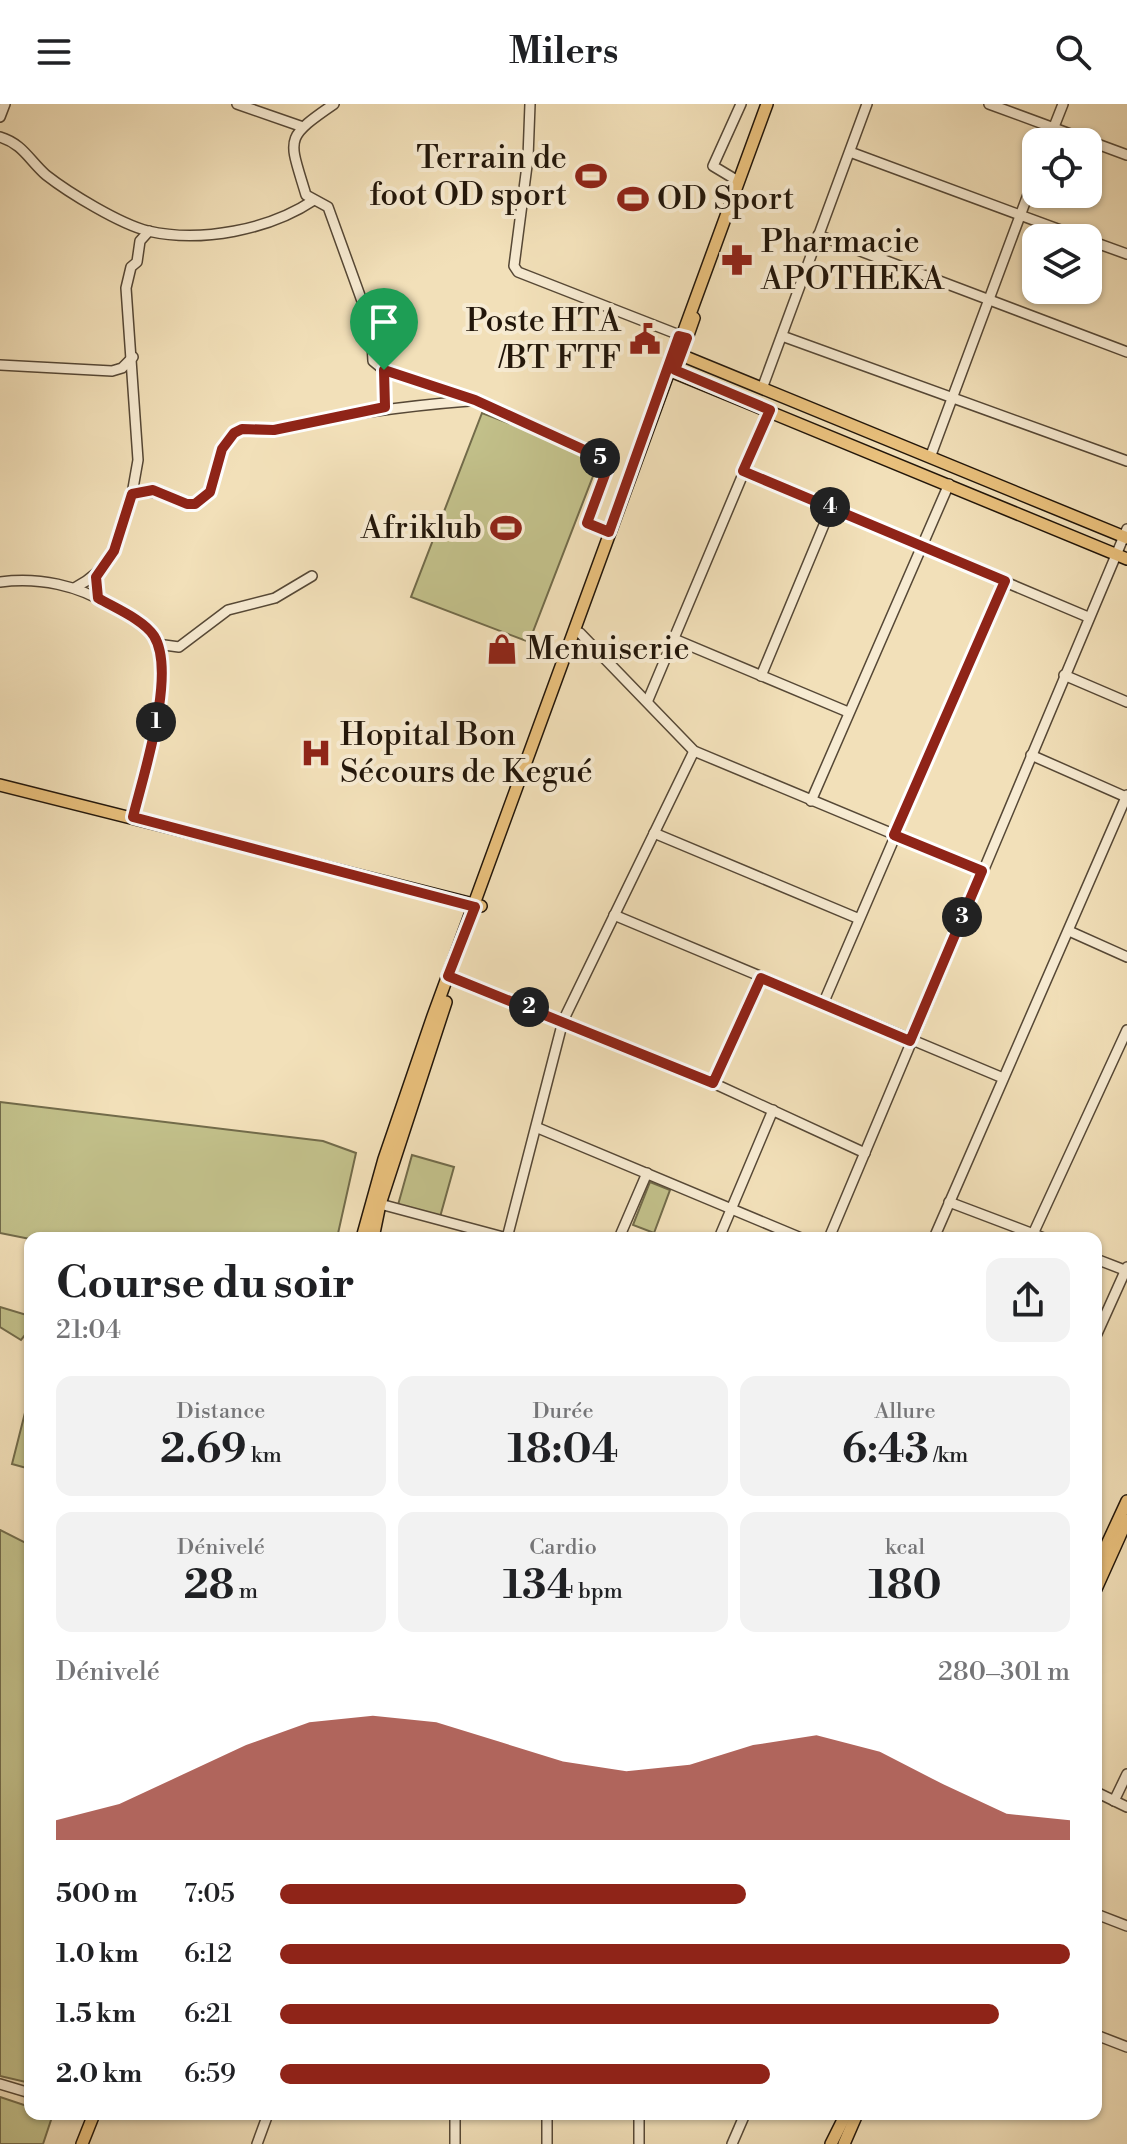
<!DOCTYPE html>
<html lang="fr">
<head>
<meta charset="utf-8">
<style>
  body { margin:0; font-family:"Libre Bodoni",serif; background:#f2f2f2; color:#202124; height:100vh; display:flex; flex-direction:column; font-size:30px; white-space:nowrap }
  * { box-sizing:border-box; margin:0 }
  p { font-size:26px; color:#757577 }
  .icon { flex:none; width:44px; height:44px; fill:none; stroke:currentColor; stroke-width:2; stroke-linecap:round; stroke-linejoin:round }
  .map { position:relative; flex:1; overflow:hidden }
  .panel { position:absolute; left:24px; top:1128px; width:1078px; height:888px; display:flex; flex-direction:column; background:#fff; border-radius:16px; box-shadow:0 2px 6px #0004 }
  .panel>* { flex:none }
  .tools { position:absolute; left:1022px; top:24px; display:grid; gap:16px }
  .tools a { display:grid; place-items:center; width:80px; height:80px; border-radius:16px; background:#fff; box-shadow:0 2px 6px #0004; font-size:40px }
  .pin { position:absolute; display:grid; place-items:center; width:68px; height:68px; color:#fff; margin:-82px -34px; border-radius:50% 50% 50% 0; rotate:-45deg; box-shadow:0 0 8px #0007 }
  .pin .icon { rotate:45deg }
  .km { position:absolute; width:40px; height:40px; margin:-20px; border-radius:50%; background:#222; color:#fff; font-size:22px; line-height:40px; text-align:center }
  .round { display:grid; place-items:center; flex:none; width:84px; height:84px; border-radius:16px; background:#f2f2f2 }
  .headline { display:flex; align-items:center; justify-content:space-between; height:136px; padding:0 32px }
  h1 { font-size:44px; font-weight:700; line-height:60px }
  .figures { display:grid; grid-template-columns:repeat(3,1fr); gap:12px; height:136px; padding:8px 32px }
  .figures div { display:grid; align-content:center; border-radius:16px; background:#f2f2f2; text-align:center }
  .figures b { font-size:40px; font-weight:700 }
  .figures small { font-size:22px; font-weight:400 }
  .figures p { font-size:22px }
  .chart { height:224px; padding:16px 32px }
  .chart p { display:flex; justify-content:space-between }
  .chart svg { width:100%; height:144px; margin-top:8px; fill:#8f2418; opacity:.7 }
  ul { padding:0 32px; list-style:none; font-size:26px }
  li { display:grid; grid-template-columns:128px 96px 1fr; align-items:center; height:60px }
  li i { height:20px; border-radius:10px; background:#8f2418 }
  header { display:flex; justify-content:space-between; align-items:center; height:104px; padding:0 32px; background:#fff; font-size:36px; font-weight:700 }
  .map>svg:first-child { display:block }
  .grass { fill:#c2c08a; stroke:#726b4a; stroke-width:2 }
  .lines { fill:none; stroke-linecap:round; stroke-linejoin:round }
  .minor-casing { stroke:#564836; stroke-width:12 }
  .major-casing { stroke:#22160a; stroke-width:14 }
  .minor { stroke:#f7ebd2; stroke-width:9 }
  .major { stroke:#e9c07c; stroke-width:11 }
  .route-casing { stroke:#fff; stroke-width:16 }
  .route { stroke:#8f2418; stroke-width:10 }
  .labels { text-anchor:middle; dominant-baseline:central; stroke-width:8; stroke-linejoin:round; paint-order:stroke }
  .poi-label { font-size:32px; fill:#22160a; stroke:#f7ebd2; text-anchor:start }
</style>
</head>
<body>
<header><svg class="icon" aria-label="menu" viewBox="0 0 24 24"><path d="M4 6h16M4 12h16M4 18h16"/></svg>Milers<svg class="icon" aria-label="search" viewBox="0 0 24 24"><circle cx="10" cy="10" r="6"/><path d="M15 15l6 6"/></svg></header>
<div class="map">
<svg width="1127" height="2040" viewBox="0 0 1127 2040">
  <rect width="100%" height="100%" fill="#f2e0b9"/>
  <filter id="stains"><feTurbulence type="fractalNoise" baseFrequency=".0025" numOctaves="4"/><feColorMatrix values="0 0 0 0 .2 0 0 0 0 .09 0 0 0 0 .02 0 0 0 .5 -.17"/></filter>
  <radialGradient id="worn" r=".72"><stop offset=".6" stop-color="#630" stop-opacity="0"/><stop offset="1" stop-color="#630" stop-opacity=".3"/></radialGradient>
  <!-- grass -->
  <g class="grass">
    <polygon points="482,309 600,354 529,538 411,493"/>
    <polygon points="0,998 323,1037 356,1049 337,1134 30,1135 0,1129"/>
    <polygon points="412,1051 454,1063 440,1113 398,1101"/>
    <polygon points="650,1078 670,1086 654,1129 633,1121"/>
    <polygon points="0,1203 30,1212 30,1225 21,1236 0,1223"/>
    <polygon points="30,1289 30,1365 12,1360"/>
    <polygon points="0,1426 30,1441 30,1979 0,1972"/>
    <polygon points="0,1993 30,2003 30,2010 53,2010 43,2040 0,2040"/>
  </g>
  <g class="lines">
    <defs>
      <g id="minor">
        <polyline points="237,0 303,23"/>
        <path d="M334 0C283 35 289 34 306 91L328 103 371 222 373 257 384 266 475 296 604 355 607 365 587 419 609 428"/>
        <polyline points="530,0 528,54 514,162 518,168 687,234"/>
        <polyline points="989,0 1127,51"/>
        <polyline points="0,13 5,0"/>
        <path d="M0 33C23 40 29 56 46 71 69 89 120 120 148 127 201 139 269 126 314 96"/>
        <polyline points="1048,38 1063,0"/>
        <polyline points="850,48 1082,134"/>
        <polyline points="738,77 713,62 741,0"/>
        <polyline points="818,131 1127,248"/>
        <polyline points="1088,136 1127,150"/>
        <polyline points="782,232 1127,357"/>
        <polyline points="0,261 112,267 122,264 133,253"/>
        <polyline points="384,266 385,303"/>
        <polyline points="763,282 867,0"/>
        <polyline points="931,351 1036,69"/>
        <polyline points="743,367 1088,513"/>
        <polyline points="132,390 138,356 126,184 131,163 137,158 140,137 149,127"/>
        <path d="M0 478C39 473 78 481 111 502 124 510 147 520 155 534 178 577 144 668 133 713"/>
        <path d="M76 483C117 462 118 430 132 390 162 380 180 409 205 394 220 376 214 344 234 329 245 321 263 328 276 325 340 311 404 302 469 297"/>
        <polyline points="580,529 694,647 982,767"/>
        <polyline points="674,535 848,608"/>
        <polyline points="157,540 179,543 228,506 275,494 312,472"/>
        <polyline points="1064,571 1127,598"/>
        <polyline points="761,572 831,404"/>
        <polyline points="648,596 770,306"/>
        <polyline points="1031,651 1126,693"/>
        <polyline points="811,697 949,380"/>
        <polyline points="654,729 857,814"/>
        <polyline points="614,811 1003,974"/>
        <polyline points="1069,827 1127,853"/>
        <polyline points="448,872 713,979 865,1049"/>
        <polyline points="823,900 1005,477"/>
        <polyline points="713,979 761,874"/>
        <polyline points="538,1024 801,1134"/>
        <polyline points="949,1098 1044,1134"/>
        <polyline points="380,1100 507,1134"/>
        <polyline points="1033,1130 1127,926"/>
        <polyline points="507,1134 563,917 694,647"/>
        <polyline points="619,1134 647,1069"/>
        <polyline points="719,1134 773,1006"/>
        <polyline points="829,1134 1127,425"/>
        <polyline points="934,1134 1127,691"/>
        <polyline points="1096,1155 1127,1167"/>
        <polyline points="1096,1232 1127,1163"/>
        <polyline points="1096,1688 1127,1703"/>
        <polyline points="1114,1697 1127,1670"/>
        <polyline points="1096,1810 1127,1822"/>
        <polyline points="1096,1931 1127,1943"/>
        <polyline points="0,1980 30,1989"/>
        <polyline points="455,2010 455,2040"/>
        <polyline points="547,2010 547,2040"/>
        <polyline points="639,2010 639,2040"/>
        <polyline points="257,2040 268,2010"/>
        <polyline points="732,2040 745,2010"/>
      </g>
      <g id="major">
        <polyline points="676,249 1127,434"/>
        <polyline points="680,254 694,214"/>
        <polyline points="668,266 1127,455"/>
        <polyline points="0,681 481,802"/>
        <polyline points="362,1134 384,1055 433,912 767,0"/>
        <polyline points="373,1134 380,1100 446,898"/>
        <polyline points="1096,1464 1127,1397"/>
        <polyline points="1096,1485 1127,1416"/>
        <polyline points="82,2040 94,2010"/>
        <polyline points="831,2040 846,2010"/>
        <polyline points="844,2040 857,2010"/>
      </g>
    </defs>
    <!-- minor casing -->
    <use href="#minor" class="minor-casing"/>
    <!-- major casing -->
    <use href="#major" class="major-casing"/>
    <!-- minor -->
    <use href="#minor" class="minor"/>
    <!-- major -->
    <use href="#major" class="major"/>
  </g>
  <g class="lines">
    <defs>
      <path id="route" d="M679 232 687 234 675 266 770 306 743 367 1005 477 894 731 982 767 910 937 761 874 713 979 448 872 475 803 133 713C143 672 177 569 154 532 144 516 115 504 98 494L96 473 114 447 132 390 153 386 187 400H195L210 388 222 345 234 329 242 325 274 326 385 303 384 266 475 296 604 355 607 365 587 419 609 428Z"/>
    </defs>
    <!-- route casing -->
    <use href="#route" class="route-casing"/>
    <!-- route -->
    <use href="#route" class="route"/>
  </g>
  <!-- icons -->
  <defs>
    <symbol id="stadium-bare" viewBox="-9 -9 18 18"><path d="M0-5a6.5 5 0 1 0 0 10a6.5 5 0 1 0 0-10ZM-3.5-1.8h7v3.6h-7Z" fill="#8f2418" stroke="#f7ebd2" stroke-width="2.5" paint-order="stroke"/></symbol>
    <symbol id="pharmacy-bare" viewBox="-9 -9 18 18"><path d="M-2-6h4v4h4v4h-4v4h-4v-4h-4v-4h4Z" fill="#8f2418" stroke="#f7ebd2" stroke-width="2.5" paint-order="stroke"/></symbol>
    <symbol id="civic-bare" viewBox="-9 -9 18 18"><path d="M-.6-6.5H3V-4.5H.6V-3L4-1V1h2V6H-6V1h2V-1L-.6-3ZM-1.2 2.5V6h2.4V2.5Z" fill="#8f2418" stroke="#f7ebd2" stroke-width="2.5" paint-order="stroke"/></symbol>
    <symbol id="shop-bare" viewBox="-9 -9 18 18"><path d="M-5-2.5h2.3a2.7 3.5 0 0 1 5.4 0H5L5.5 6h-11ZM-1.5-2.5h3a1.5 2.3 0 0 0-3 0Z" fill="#8f2418" stroke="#f7ebd2" stroke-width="2.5" paint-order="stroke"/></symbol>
    <symbol id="hospital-bare" viewBox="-9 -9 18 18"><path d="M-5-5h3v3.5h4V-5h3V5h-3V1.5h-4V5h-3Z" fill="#8f2418" stroke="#f7ebd2" stroke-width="2.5" paint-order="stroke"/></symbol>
  </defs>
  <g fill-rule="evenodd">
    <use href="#stadium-bare" x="569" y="50" width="44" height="44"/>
    <use href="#stadium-bare" x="611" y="73" width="44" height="44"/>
    <use href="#pharmacy-bare" x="715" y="134" width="44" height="44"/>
    <use href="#civic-bare" x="623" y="213" width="44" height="44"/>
    <use href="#stadium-bare" x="484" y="402" width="44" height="44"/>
    <use href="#shop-bare" x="480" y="523" width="44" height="44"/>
    <use href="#hospital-bare" x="294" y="627" width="44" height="44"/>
  </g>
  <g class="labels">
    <!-- poi labels -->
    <g class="poi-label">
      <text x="567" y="54" text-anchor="end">Terrain de<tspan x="567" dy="37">foot OD sport</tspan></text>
      <text x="657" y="95">OD Sport</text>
      <text x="761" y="138">Pharmacie<tspan x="761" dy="37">APOTHEKA</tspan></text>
      <text x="621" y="217" text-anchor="end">Poste HTA<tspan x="621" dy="37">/BT FTF</tspan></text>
      <text x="482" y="424" text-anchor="end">Afriklub</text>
      <text x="526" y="545">Menuiserie</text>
      <text x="340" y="631">Hopital Bon<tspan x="340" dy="37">Sécours de Kegué</tspan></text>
    </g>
  </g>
  <rect width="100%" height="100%" filter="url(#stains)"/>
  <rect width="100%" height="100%" fill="url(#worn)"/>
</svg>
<div class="tools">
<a><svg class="icon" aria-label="locate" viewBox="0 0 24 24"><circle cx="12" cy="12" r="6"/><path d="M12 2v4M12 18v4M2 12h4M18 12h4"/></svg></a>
<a><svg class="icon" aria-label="layers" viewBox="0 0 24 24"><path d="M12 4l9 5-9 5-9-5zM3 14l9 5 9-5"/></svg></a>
</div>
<div class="pin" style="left:384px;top:266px;background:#1e9e55"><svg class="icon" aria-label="arrive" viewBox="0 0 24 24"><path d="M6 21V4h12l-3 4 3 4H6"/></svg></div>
<b class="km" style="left:156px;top:618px">1</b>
<b class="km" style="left:529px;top:903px">2</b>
<b class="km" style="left:962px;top:813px">3</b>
<b class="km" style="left:830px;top:403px">4</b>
<b class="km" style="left:600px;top:354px">5</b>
<section class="panel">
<div class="headline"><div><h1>Course du soir</h1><p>21:04</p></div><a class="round"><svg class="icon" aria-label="share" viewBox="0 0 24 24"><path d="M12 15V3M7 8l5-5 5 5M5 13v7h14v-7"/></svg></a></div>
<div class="figures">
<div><p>Distance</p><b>2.69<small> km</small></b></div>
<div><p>Durée</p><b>18:04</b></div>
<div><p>Allure</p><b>6:43<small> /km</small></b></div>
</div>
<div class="figures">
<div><p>Dénivelé</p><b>28<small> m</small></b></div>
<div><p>Cardio</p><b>134<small> bpm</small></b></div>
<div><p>kcal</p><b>180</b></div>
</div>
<div class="chart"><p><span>Dénivelé</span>280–301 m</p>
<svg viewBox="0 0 160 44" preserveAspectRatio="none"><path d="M0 44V38L10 33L20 24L30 15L40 8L50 6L60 8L70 14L80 20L90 23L100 21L110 15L120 12L130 17L140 27L150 36L160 38V44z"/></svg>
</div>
<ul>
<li><b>500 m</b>7:05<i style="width:59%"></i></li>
<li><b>1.0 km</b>6:12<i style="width:100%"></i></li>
<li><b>1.5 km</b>6:21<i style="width:91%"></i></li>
<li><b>2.0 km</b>6:59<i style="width:62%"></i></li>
</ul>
</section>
</div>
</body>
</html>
